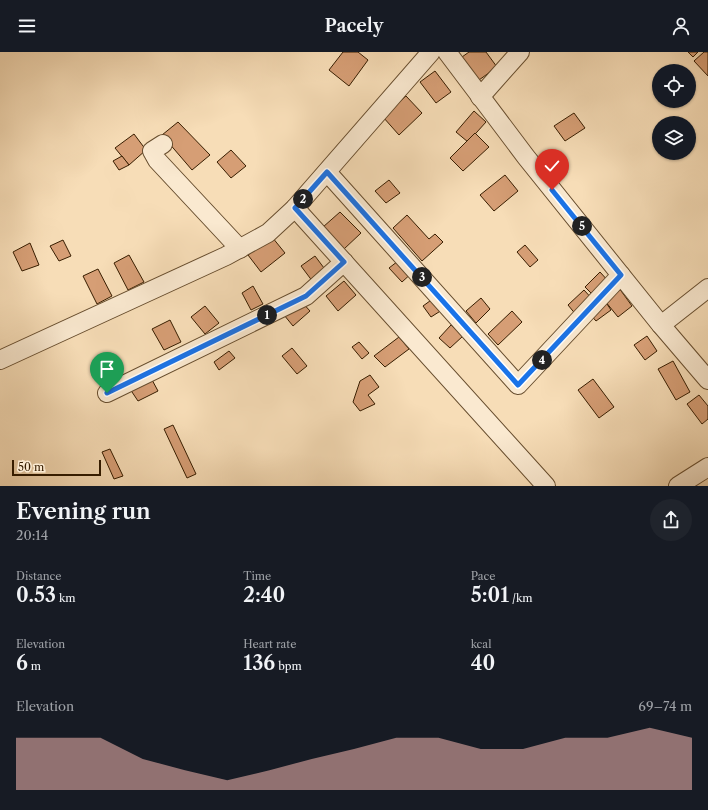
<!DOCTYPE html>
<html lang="en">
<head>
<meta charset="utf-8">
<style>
  body { margin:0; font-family:"Libre Caslon Text",serif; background:#20242c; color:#f1f3f6; height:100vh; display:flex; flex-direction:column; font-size:15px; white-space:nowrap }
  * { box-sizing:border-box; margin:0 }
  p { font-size:13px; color:#9ea1a6 }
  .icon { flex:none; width:22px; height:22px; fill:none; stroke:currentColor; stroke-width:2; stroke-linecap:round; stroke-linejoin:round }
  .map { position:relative; height:434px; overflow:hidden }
  .sheet { display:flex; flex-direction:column; background:#171b24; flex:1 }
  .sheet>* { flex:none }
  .tools { position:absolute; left:652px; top:12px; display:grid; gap:8px }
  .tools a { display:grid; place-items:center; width:44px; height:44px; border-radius:50%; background:#171b24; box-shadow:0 1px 3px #0004; font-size:20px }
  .scale { position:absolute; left:12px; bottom:10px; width:89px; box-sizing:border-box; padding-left:4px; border:2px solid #371d00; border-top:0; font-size:11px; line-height:14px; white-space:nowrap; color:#371d00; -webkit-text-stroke:3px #fae9d0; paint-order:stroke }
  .pin { position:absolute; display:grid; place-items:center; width:34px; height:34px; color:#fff; margin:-41px -17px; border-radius:50% 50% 50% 0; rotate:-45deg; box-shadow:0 0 4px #0007 }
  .pin .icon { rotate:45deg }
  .km { position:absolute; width:20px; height:20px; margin:-10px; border-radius:50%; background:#222; color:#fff; font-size:11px; line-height:20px; text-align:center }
  .round { display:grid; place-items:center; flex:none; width:42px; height:42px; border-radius:21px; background:#20242c }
  .summary { display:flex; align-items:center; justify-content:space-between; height:68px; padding:0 16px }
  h1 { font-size:22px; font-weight:600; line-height:30px }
  .stats { display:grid; grid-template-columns:repeat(3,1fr); gap:6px; height:68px; padding:4px 16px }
  .stats div { display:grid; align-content:center }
  .stats b { font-size:20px; font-weight:600 }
  .stats small { font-size:11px; font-weight:400 }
  .stats p { font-size:11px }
  .chart { height:112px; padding:8px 16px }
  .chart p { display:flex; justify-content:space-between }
  .chart svg { width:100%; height:72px; margin-top:4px; fill:#c59692; opacity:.7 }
  header { display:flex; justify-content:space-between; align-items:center; height:52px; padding:0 16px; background:#171b24; font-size:18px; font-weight:600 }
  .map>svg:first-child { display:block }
  .building { fill:#d69e75; stroke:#371d00 }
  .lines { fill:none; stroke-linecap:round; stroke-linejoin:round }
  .minor-casing { stroke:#674d2e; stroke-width:20 }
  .minor { stroke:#fae9d0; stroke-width:18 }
  .route-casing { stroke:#fff; stroke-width:8 }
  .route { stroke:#1a73e8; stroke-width:5 }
</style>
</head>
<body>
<header><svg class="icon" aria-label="menu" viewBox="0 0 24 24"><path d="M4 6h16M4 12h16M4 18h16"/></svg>Pacely<svg class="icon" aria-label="person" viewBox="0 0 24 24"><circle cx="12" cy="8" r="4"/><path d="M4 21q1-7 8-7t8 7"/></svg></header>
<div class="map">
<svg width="708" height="434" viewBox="0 0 708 434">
  <rect width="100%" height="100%" fill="#f7ddb7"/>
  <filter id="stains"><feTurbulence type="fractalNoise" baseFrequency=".005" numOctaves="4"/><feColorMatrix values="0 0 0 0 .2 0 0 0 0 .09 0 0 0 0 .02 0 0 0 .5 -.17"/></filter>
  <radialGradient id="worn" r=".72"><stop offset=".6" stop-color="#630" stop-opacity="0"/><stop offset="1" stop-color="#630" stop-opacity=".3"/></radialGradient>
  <!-- building -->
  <g class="building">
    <polygon points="343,0 358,0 368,8 349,34 329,18"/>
    <polygon points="469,0 486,0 497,15 479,28 462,5"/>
    <polygon points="688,0 698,0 693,5"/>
    <polygon points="704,0 708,0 708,24 694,9"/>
    <polygon points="435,19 451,40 436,51 420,30"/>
    <polygon points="406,44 422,61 399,83 383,65"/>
    <polygon points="474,59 486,70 468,90 456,80"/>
    <polygon points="574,61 585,76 565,89 554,74"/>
    <polygon points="178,70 210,103 192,118 162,83"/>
    <polygon points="475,81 489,95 463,119 450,106"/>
    <polygon points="134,82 146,98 129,113 115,96"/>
    <polygon points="231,98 246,114 231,126 217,110"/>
    <polygon points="122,104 129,113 119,118 113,109"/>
    <polygon points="505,123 518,139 494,159 480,143"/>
    <polygon points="389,128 400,141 386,151 375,139"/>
    <polygon points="340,160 361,181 344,197 323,175"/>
    <polygon points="407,163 429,187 435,182 443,190 422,209 393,176"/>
    <polygon points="272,185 285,201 261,220 248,203"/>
    <polygon points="63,188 71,204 59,209 50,194"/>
    <polygon points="30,191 39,213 22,219 13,200"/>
    <polygon points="525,193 538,208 530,215 517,200"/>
    <polygon points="129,203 144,230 128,238 114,211"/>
    <polygon points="315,204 327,220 313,230 301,214"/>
    <polygon points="402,206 414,219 402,230 389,216"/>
    <polygon points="98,217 112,244 97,252 83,224"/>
    <polygon points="600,220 610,231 595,245 585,235"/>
    <polygon points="344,229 356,243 338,259 326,244"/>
    <polygon points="253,234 263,252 251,258 242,241"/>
    <polygon points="619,236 632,254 618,265 605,249"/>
    <polygon points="584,238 594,249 577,264 568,253"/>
    <polygon points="434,246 442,258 431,265 423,254"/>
    <polygon points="481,246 490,257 476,271 466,259"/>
    <polygon points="300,248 310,259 293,274 284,263"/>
    <polygon points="605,249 611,258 596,269 589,261"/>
    <polygon points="205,254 219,271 205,282 191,265"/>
    <polygon points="512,259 522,270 498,293 488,282"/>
    <polygon points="170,268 181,290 164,298 152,277"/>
    <polygon points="451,273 463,284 450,296 439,286"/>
    <polygon points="647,284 657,299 645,308 634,293"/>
    <polygon points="399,285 409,297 385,315 374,304"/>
    <polygon points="359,290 369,301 362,307 352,295"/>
    <polygon points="292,296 307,314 297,322 282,304"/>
    <polygon points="229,299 235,306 219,318 214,310"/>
    <polygon points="673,309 690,340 676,348 658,317"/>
    <polygon points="370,323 379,335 368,343 375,352 360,359 353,350 360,329"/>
    <polygon points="151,326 158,339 138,349 130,337"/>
    <polygon points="593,327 614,355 599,366 578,338"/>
    <polygon points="699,343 708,354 708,367 702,372 687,352"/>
    <polygon points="173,373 196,422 187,426 164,377"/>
    <polygon points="110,397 123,424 114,427 102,400"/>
  </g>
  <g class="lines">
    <defs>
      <g id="minor">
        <polyline points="447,0 526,105 661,273 708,328"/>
        <polyline points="480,45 520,0"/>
        <polyline points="163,92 152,99 157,108 240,197"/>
        <polyline points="327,120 518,333 621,223"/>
        <polyline points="295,156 546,434"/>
        <polyline points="661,273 708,236"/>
        <polyline points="0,308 226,204 268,181 295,156 431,0"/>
        <polyline points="107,341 306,244 344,210"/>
        <polyline points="678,434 708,415"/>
      </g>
    </defs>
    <!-- minor casing -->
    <use href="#minor" class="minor-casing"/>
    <!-- minor -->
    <use href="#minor" class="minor"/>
  </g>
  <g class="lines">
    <defs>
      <polyline id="route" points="107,341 306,244 344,210 295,156 327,120 518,333 621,223 552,138"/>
    </defs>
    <!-- route casing -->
    <use href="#route" class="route-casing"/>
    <!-- route -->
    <use href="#route" class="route"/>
  </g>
  <rect width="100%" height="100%" filter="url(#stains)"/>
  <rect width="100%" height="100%" fill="url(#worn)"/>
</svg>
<div class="tools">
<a><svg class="icon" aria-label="locate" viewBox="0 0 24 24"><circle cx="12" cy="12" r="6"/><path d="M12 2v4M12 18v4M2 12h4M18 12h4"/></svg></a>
<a><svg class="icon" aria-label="layers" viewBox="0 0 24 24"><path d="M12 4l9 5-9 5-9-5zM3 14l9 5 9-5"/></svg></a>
</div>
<div class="scale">50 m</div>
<div class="pin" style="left:107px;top:341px;background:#1e9e55"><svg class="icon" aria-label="arrive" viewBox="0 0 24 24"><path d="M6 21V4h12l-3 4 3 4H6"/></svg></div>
<div class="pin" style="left:552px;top:138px;background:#d93025"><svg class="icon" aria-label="check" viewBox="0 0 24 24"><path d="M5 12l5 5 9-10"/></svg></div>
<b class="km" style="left:267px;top:263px">1</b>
<b class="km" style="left:303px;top:147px">2</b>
<b class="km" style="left:422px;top:225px">3</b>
<b class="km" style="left:542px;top:308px">4</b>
<b class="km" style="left:582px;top:174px">5</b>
</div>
<section class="sheet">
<div class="summary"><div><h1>Evening run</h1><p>20:14</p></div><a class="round"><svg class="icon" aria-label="share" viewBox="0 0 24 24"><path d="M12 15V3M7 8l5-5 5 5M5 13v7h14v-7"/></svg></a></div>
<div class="stats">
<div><p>Distance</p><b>0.53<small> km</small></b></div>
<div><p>Time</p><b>2:40</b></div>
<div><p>Pace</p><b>5:01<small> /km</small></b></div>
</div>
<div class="stats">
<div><p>Elevation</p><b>6<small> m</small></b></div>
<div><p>Heart rate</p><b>136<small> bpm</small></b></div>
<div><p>kcal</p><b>40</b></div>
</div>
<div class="chart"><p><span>Elevation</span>69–74 m</p>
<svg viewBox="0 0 160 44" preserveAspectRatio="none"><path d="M0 44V12L10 12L20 12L30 25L40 32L50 38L60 32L70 25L80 19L90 12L100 12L110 19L120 19L130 12L140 12L150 6L160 12V44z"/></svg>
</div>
</section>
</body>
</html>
